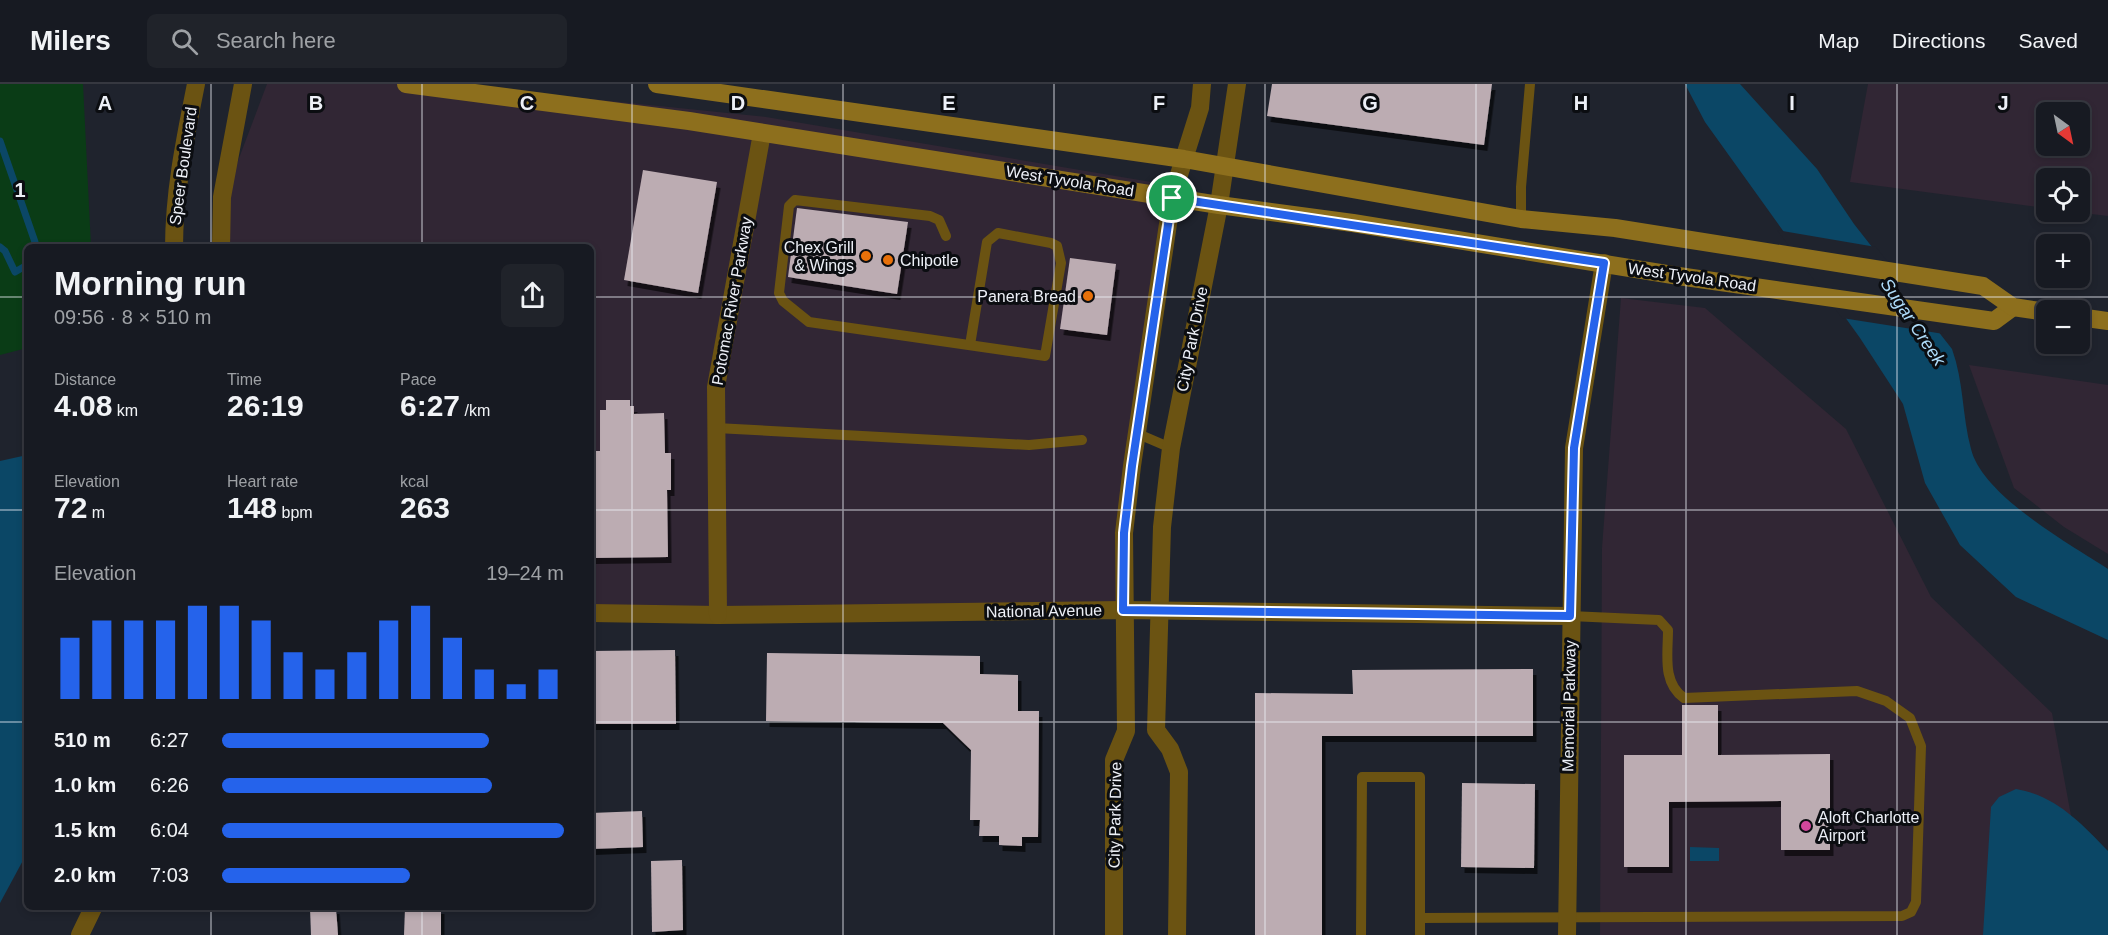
<!DOCTYPE html>
<html lang="en">
<head>
<meta charset="utf-8">
<style>
  body { margin:0; font-family:Helvetica,sans-serif; background:#20232a; color:#f1f3f6; height:100vh; display:flex; flex-direction:column; font-size:22px; white-space:nowrap }
  * { box-sizing:border-box; margin:0 }
  p { font-size:20px; color:#9ea1a5 }
  .icon { flex:none; width:33px; height:33px; fill:none; stroke:currentColor; stroke-width:2; stroke-linecap:round; stroke-linejoin:round }
  .map { position:relative; flex:1; overflow:hidden }
  .side { position:absolute; left:24px; top:160px; width:570px; height:666px; display:flex; flex-direction:column; background:#171a22; border-radius:9px; box-shadow:0 3px 9px #0003,0 0 0 2px #363840 }
  .side>* { flex:none }
  .needle { width:39px; rotate:147deg }
  .tools { position:absolute; left:2036px; top:18px; display:grid; gap:12px }
  .tools a { display:grid; place-items:center; width:54px; height:54px; border-radius:9px; background:#171a22; box-shadow:0 3px 9px #0003,0 0 0 2px #363840; font-size:30px }
  .pin { position:absolute; display:grid; place-items:center; width:51px; height:51px; color:#fff; margin:-26px; border:3px solid #fff; border-radius:50%; box-shadow:0 2px 6px #0007 }
  .round { display:grid; place-items:center; flex:none; width:63px; height:63px; border-radius:9px; background:#20232a }
  .headline { display:flex; align-items:center; justify-content:space-between; height:102px; padding:0 30px }
  h1 { font-size:33px; font-weight:800; line-height:45px }
  .figures { display:grid; grid-template-columns:repeat(3,1fr); gap:9px; height:102px; padding:6px 30px }
  .figures div { display:grid; align-content:center }
  .figures b { font-size:30px; font-weight:800 }
  .figures small { font-size:16px; font-weight:400 }
  .figures p { font-size:16px }
  .chart { height:168px; padding:12px 30px }
  .chart p { display:flex; justify-content:space-between }
  .chart svg { width:100%; height:108px; margin-top:6px; stroke:#2563eb; stroke-width:6 }
  ul { padding:0 30px; list-style:none; font-size:20px }
  li { display:grid; grid-template-columns:96px 72px 1fr; align-items:center; height:45px }
  li i { height:15px; border-radius:8px; background:#2563eb }
  header { display:flex; align-items:center; gap:36px; box-sizing:border-box; height:84px; padding:0 30px; background:#171a22; border-bottom:2px solid #363840 }
  header strong { font-size:28px }
  nav { display:flex; gap:33px; margin-inline-start:auto; font-size:21px }
  .search { width:420px; height:54px; background:#20232a; display:flex; align-items:center; gap:15px; box-sizing:border-box; padding:0 21px; border-radius:9px; color:#9ea1a5; font-size:22px }
  .map>svg:first-child { display:block }
  .commercial { fill:#312634; fill-rule:evenodd }
  .green { fill:#0a3c16 }
  .water { fill:#0b4766 }
  .pier { fill:#1f232d }
  .lines { fill:none; stroke-linecap:round; stroke-linejoin:round }
  .stream { stroke:#0b4766; stroke-width:7 }
  .building { fill:#bcacb2; filter:url(#shadow) }
  .lane { stroke:#6b5312; stroke-width:10 }
  .street { stroke:#6b5312; stroke-width:18 }
  .secondary { stroke:#8d6f1d; stroke-width:18 }
  .route-casing { stroke:#fff; stroke-width:12 }
  .route { stroke:#2563eb; stroke-width:8 }
  .grid { fill:none; stroke:#edf0f7; stroke-width:1.5; stroke-opacity:0.55 }
  .food-dot { fill:#e8710a; stroke:#0b0d11; stroke-width:2 }
  .hotel-dot { fill:#d1479c; stroke:#0b0d11; stroke-width:2 }
  .labels { text-anchor:middle; dominant-baseline:central; stroke-width:6; stroke-linejoin:round; paint-order:stroke }
  .street-label { font-size:16px; fill:#edf0f7; stroke:#0b0d11 }
  .poi-label { font-size:16px; fill:#edf0f7; stroke:#0b0d11; text-anchor:end }
  .water-label { font-size:18px; font-style:italic; fill:#aedcfa; stroke:#0b0d11 }
  .grid-label { font-size:20px; text-anchor:middle; font-weight:bold; fill:#edf0f7; stroke:#0b0d11; stroke-width:6; stroke-linejoin:round; paint-order:stroke }
</style>
</head>
<body>
<header>
<strong>Milers</strong>
<div class="search"><svg class="icon" aria-label="search" viewBox="0 0 24 24"><circle cx="10" cy="10" r="6"/><path d="M15 15l6 6"/></svg>Search here</div>
<nav><a>Map</a><a>Directions</a><a>Saved</a></nav>
</header>
<div class="map">
<svg width="2108" height="851" viewBox="0 0 2108 851">
  <defs>
    <filter id="shadow"><feDropShadow dx="3.5" dy="6" stdDeviation="0" flood-color="#0009"/></filter>
  </defs>
  <rect width="100%" height="100%" fill="#1f232d"/>
  <!-- commercial -->
  <g class="commercial">
    <polygon points="267,0 445,0 766,33 1169,101 1119,523 591,526 591,164 223,164 224,114"/>
    <path d="M1868 0H2108V132L2075 128H2079V94H2046V124L1850 98ZM2046 28H2079V62H2046Z"/>
    <polygon points="1621,214 1705,224 1846,345 1931,513 2052,629 2092,845 2088,851 1600,851 1602,464"/>
    <polygon points="1969,281 2108,301 2108,470 2064,443 2014,404"/>
  </g>
  <!-- green -->
  <polygon class="green" points="0,0 83,0 91,163 27,164 27,264 0,271"/>
  <!-- water -->
  <g class="water">
    <path d="M1685 0H1740L1817 85 1854 140 1952 265C1964 298 1962 332 1971 365 1982 411 2069 460 2108 485V556L2016 513 1960 461 1925 399 1903 320 1860 254 1705 38Z"/>
    <polygon points="27,371 27,769 0,819 0,377"/>
    <path d="M2016 705C2056 712 2081 739 2108 767V851H1983L1991 723 1999 713Z"/>
    <polygon points="1690,763 1719,764 1719,777 1690,777"/>
  </g>
  <!-- pier -->
  <polygon class="pier" points="1777,146 1876,163 1944,250 1842,234"/>
  <g class="lines">
    <!-- stream -->
    <g class="stream">
      <polyline points="0,57 35,158 34,164"/>
      <polyline points="0,163 5,167 15,188 27,181"/>
    </g>
  </g>
  <!-- building -->
  <g class="building">
    <polygon points="1272,0 1492,0 1484,61 1267,32"/>
    <polygon points="643,86 717,98 698,209 624,196"/>
    <polygon points="797,124 908,138 897,210 788,193"/>
    <polygon points="1070,174 1116,180 1107,251 1060,245"/>
    <polygon points="606,316 630,316 630,322 634,322 634,330 664,329 665,369 671,369 671,406 667,406 668,473 591,474 593,367 600,367 600,326 606,326"/>
    <polygon points="675,566 676,640 591,640 591,567"/>
    <polygon points="767,569 980,572 980,590 1018,591 1018,627 1039,627 1038,753 1022,753 1022,762 999,761 999,752 979,752 980,736 970,736 971,666 943,639 766,637"/>
    <polygon points="1533,585 1533,652 1322,652 1322,851 1255,851 1255,609 1353,610 1352,586"/>
    <polygon points="1682,621 1718,621 1718,671 1830,670 1830,766 1781,766 1781,717 1669,718 1669,783 1624,783 1624,671 1682,671"/>
    <polygon points="1462,699 1535,700 1534,784 1461,783"/>
    <polygon points="642,727 643,763 591,765 591,729"/>
    <polygon points="682,776 683,846 652,848 651,777"/>
    <polygon points="310,824 336,824 338,851 311,851"/>
    <polygon points="405,824 441,824 441,851 404,851"/>
  </g>
  <g class="lines">
    <!-- lane -->
    <g class="lane">
      <polyline points="1521,135 1521,103 1530,0"/>
      <polyline points="946,152 939,136 930,132 795,116 789,122 779,209 783,217 809,238 1045,272 1061,179 1057,162 1051,159 998,149 987,158 970,261"/>
      <polyline points="716,344 1029,361 1082,356"/>
      <polyline points="1136,349 1171,364"/>
      <path d="M1420 834 1902 832 1911 828 1916 818 1921 662 1910 634 1886 617 1857 607 1684 614C1662 599 1668 570 1668 546L1659 536 1570 532"/>
      <polyline points="1361,851 1362,693 1420,693 1420,851"/>
    </g>
    <!-- street -->
    <g class="street">
      <path d="M174 164C174 108 185 55 196 0"/>
      <polyline points="221,164 222,113 243,0"/>
      <polyline points="591,529 718,531 1123,526 1570,532"/>
      <polyline points="718,531 716,303 762,49"/>
      <polyline points="80,851 93,824"/>
      <polyline points="1114,851 1114,676 1126,647 1124,449 1132,382 1172,113 1200,24 1202,0"/>
      <polyline points="1177,851 1179,688 1170,665 1156,646 1162,443 1171,364 1219,121 1237,0"/>
      <polyline points="1567,851 1574,364 1604,179"/>
    </g>
    <!-- secondary -->
    <g class="secondary">
      <polyline points="406,0 689,37 1219,121 1353,139 1685,193 1994,237 2013,223"/>
      <polyline points="657,0 1184,75 1521,135 1615,144 1983,202 2013,223 2046,228"/>
      <polyline points="2079,233 2108,237"/>
    </g>
  </g>
  <g class="lines">
    <defs>
      <polygon id="route" points="1172,114 1604,179 1574,364 1570,532 1123,526 1124,449 1132,382"/>
    </defs>
    <!-- route casing -->
    <use href="#route" class="route-casing"/>
    <!-- route -->
    <use href="#route" class="route"/>
  </g>
  <!-- grid -->
  <path class="grid" d="M211 0V164M422 0V164M632 0V851M843 0V851M1054 0V851M1265 0V851M1476 0V851M1686 0V851M1897 0V851M0 213H27M591 213H2108M0 426H27M591 426H2108M0 638H27M591 638H2108M211 824V851M422 824V851"/>
  <!-- markers -->
  <g class="food-dot">
    <circle cx="866" cy="172" r="6"/>
    <circle cx="888" cy="176" r="6"/>
    <circle cx="1088" cy="212" r="6"/>
  </g>
  <circle class="hotel-dot" cx="1806" cy="742" r="6"/>
  <g class="labels">
    <!-- street labels -->
    <g class="street-label">
      <text transform="translate(183 82) rotate(-82)">Speer Boulevard</text>
      <text transform="translate(1070 97) rotate(9)">West Tyvola Road</text>
      <text transform="translate(1692 193) rotate(8)">West Tyvola Road</text>
      <text transform="translate(732 217) rotate(-80)">Potomac River Parkway</text>
      <text transform="translate(1192 255) rotate(-79)">City Park Drive</text>
      <text transform="translate(1044 527) rotate(-1)">National Avenue</text>
      <text transform="translate(1569 622) rotate(-89)">Memorial Parkway</text>
      <text transform="translate(1115 731) rotate(-89)">City Park Drive</text>
    </g>
    <!-- poi labels -->
    <g class="poi-label">
      <text x="854" y="163">Chex Grill<tspan x="854" dy="18">&amp; Wings</tspan></text>
      <text x="900" y="176" text-anchor="start">Chipotle</text>
      <text x="1076" y="212">Panera Bread</text>
      <text x="1818" y="733" text-anchor="start">Aloft Charlotte<tspan x="1818" dy="18">Airport</tspan></text>
    </g>
    <!-- water labels -->
    <g class="water-label">
      <text transform="translate(1913 238) rotate(56)">Sugar Creek</text>
    </g>
  </g>
  <g class="grid-label">
    <text x="105" y="26">A</text>
    <text x="316" y="26">B</text>
    <text x="527" y="26">C</text>
    <text x="738" y="26">D</text>
    <text x="949" y="26">E</text>
    <text x="1159" y="26">F</text>
    <text x="1370" y="26">G</text>
    <text x="1581" y="26">H</text>
    <text x="1792" y="26">I</text>
    <text x="2003" y="26">J</text>
    <text x="20" y="113">1</text>
  </g>
</svg>
<div class="tools">
<a><svg class="needle" viewBox="-14 -14 28 28"><path d="M0-13l5 13h-10z" fill="#e53935"/><path d="M0 13l5-13h-10z" fill="#9ea1a5"/></svg></a>
<a><svg class="icon" aria-label="locate" viewBox="0 0 24 24"><circle cx="12" cy="12" r="6"/><path d="M12 2v4M12 18v4M2 12h4M18 12h4"/></svg></a>
<a>+</a>
<a>−</a>
</div>
<div class="pin" style="left:1172px;top:114px;background:#1e9e55"><svg class="icon" aria-label="arrive" viewBox="0 0 24 24"><path d="M6 21V4h12l-3 4 3 4H6"/></svg></div>
<section class="side">
<div class="headline"><div><h1>Morning run</h1><p>09:56 · 8 × 510 m</p></div><a class="round"><svg class="icon" aria-label="share" viewBox="0 0 24 24"><path d="M12 15V3M7 8l5-5 5 5M5 13v7h14v-7"/></svg></a></div>
<div class="figures">
<div><p>Distance</p><b>4.08<small> km</small></b></div>
<div><p>Time</p><b>26:19</b></div>
<div><p>Pace</p><b>6:27<small> /km</small></b></div>
</div>
<div class="figures">
<div><p>Elevation</p><b>72<small> m</small></b></div>
<div><p>Heart rate</p><b>148<small> bpm</small></b></div>
<div><p>kcal</p><b>263</b></div>
</div>
<div class="chart"><p><span>Elevation</span>19–24 m</p>
<svg viewBox="0 0 160 44" preserveAspectRatio="none"><path d="M5 44V19M15 44V12M25 44V12M35 44V12M45 44V6M55 44V6M65 44V12M75 44V25M85 44V32M95 44V25M105 44V12M115 44V6M125 44V19M135 44V32M145 44V38M155 44V32"/></svg>
</div>
<ul>
<li><b>510 m</b>6:27<i style="width:78%"></i></li>
<li><b>1.0 km</b>6:26<i style="width:79%"></i></li>
<li><b>1.5 km</b>6:04<i style="width:100%"></i></li>
<li><b>2.0 km</b>7:03<i style="width:55%"></i></li>
</ul>
</section>
</div>
</body>
</html>
